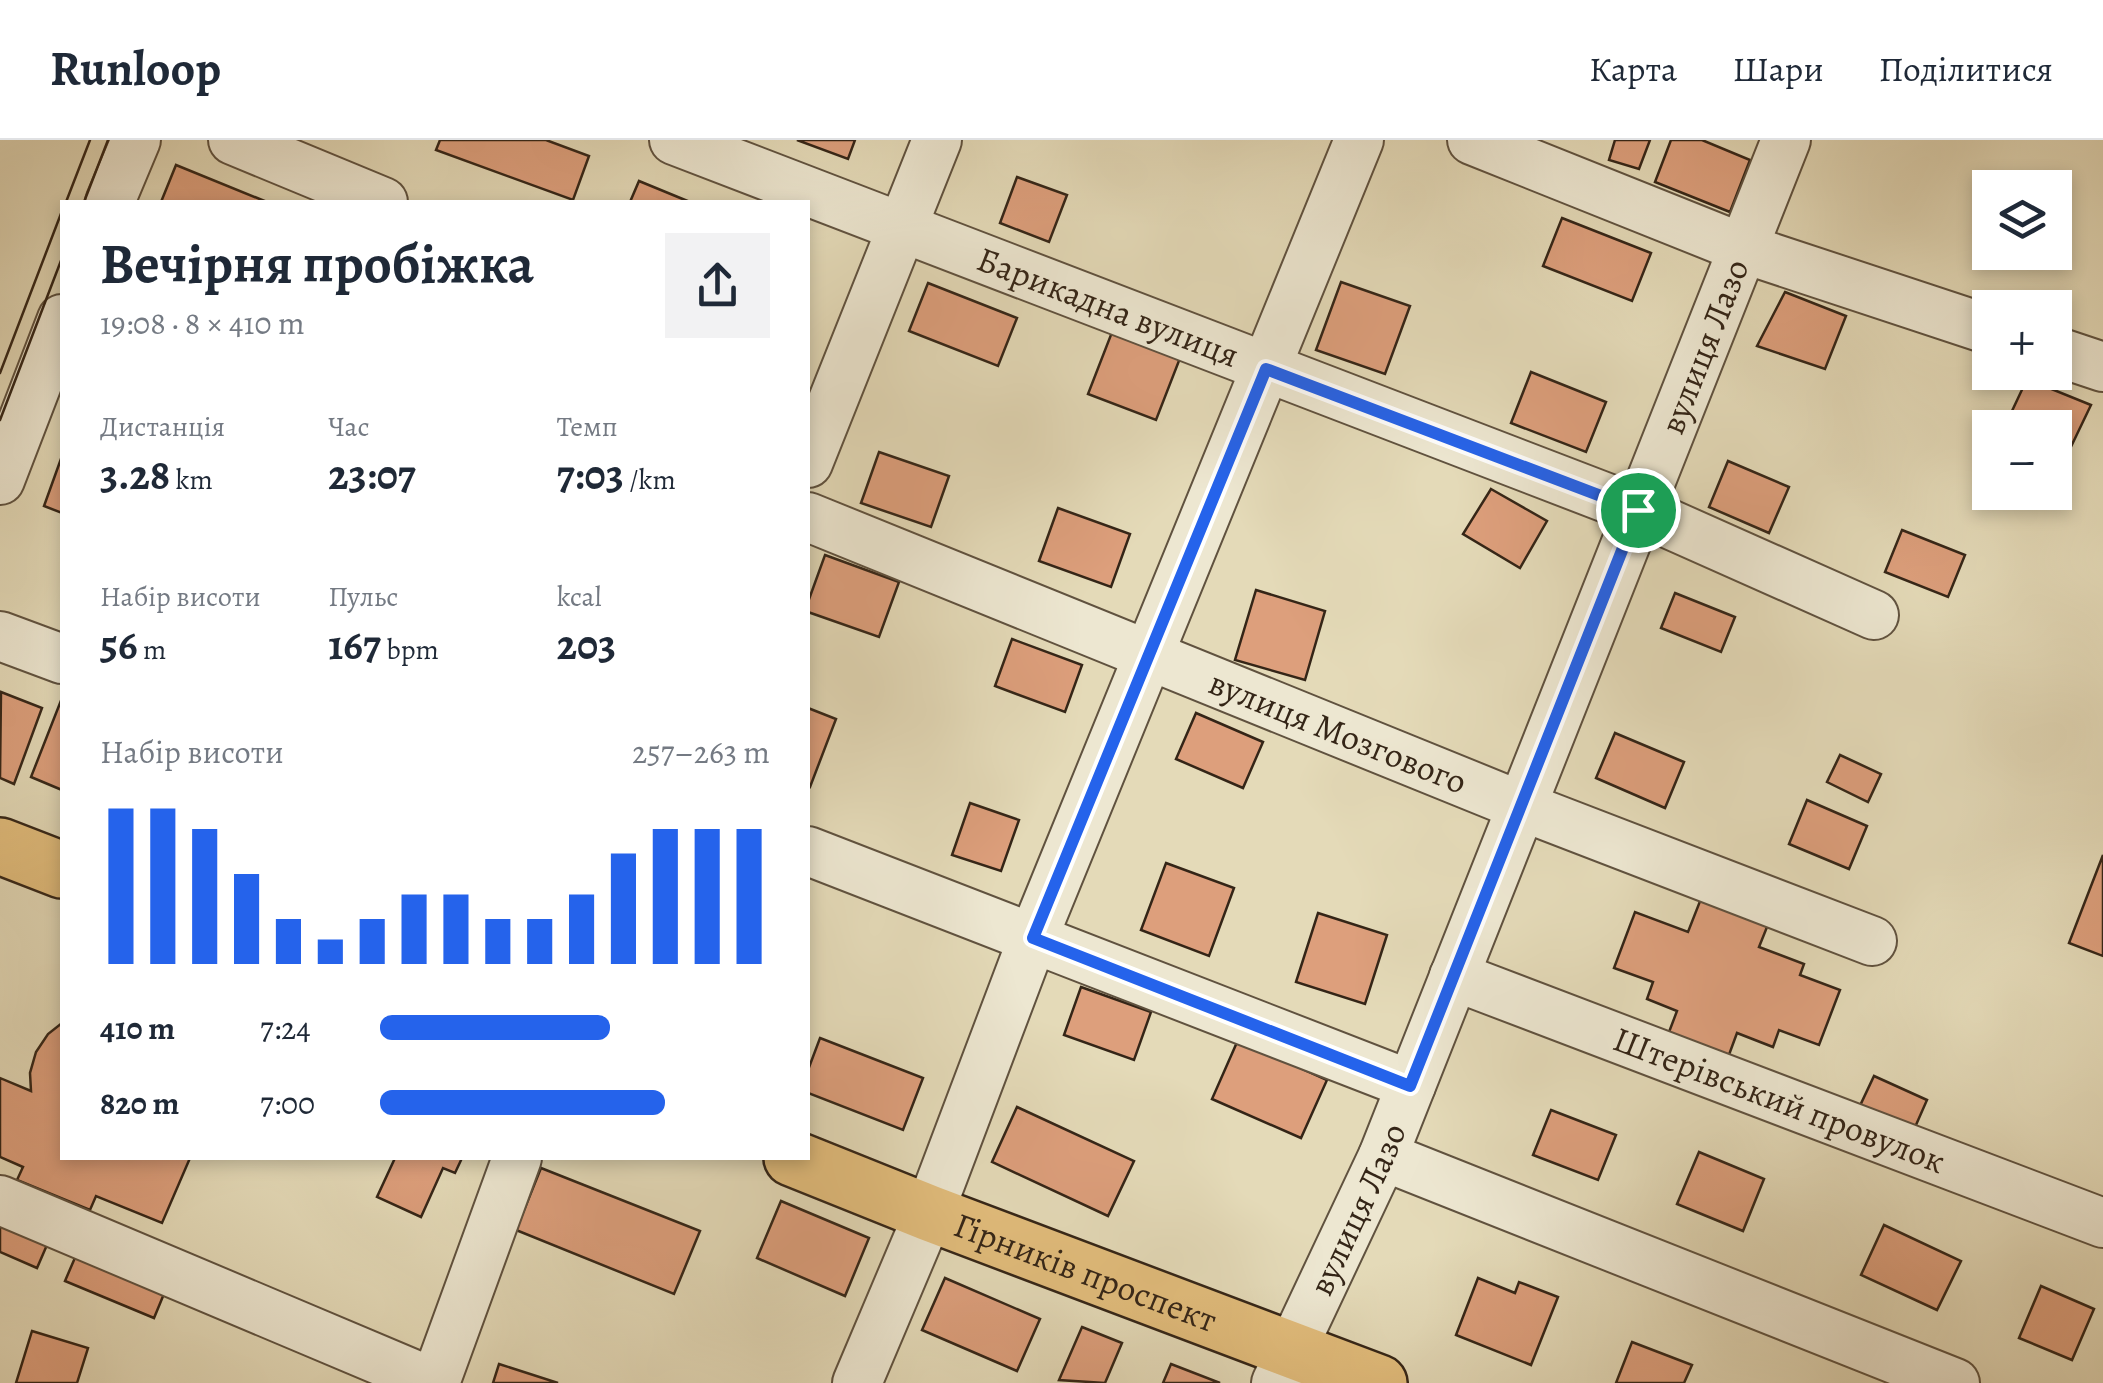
<!DOCTYPE html>
<html lang="uk">
<head>
<meta charset="utf-8">
<style>
  body { margin:0; font-family:Alegreya,serif; background:#f2f2f3; color:#1f2937; height:100vh; display:flex; flex-direction:column; font-size:38px; white-space:nowrap }
  * { box-sizing:border-box; margin:0 }
  p { font-size:32px; color:#747a83 }
  .icon { flex:none; width:55px; height:55px; fill:none; stroke:currentColor; stroke-width:2; stroke-linecap:round; stroke-linejoin:round }
  .map { position:relative; flex:1; overflow:hidden }
  .side { position:absolute; left:60px; top:60px; width:750px; height:960px; display:flex; flex-direction:column; background:#fff; border-radius:0px; box-shadow:0 5px 15px #0003 }
  .side>* { flex:none }
  .tools { position:absolute; left:1972px; top:30px; display:grid; gap:20px }
  .tools a { display:grid; place-items:center; width:100px; height:100px; border-radius:0px; background:#fff; box-shadow:0 5px 15px #0003; font-size:50px }
  .pin { position:absolute; display:grid; place-items:center; width:85px; height:85px; color:#fff; margin:-42px; border:5px solid #fff; border-radius:50%; box-shadow:0 2px 10px #0007 }
  .round { display:grid; place-items:center; flex:none; width:105px; height:105px; border-radius:0px; background:#f2f2f3 }
  .summary { display:flex; align-items:center; justify-content:space-between; height:170px; padding:0 40px }
  h1 { font-size:55px; font-weight:700; line-height:75px }
  .metrics { display:grid; grid-template-columns:repeat(3,1fr); gap:15px; height:170px; padding:10px 40px }
  .metrics div { display:grid; align-content:center }
  .metrics b { font-size:42px; font-weight:700 }
  .metrics small { font-size:28px; font-weight:400 }
  .metrics p { font-size:28px }
  .chart { height:280px; padding:20px 40px }
  .chart p { display:flex; justify-content:space-between }
  .chart svg { width:100%; height:180px; margin-top:10px; stroke:#2563eb; stroke-width:6 }
  ul { padding:0 40px; list-style:none; font-size:32px }
  li { display:grid; grid-template-columns:160px 120px 1fr; align-items:center; height:75px }
  li i { height:25px; border-radius:12px; background:#2563eb }
  header { display:flex; align-items:center; gap:60px; box-sizing:border-box; height:140px; padding:0 50px; background:#fff; border-bottom:2px solid #e0e1e3 }
  header strong { font-size:48px }
  nav { display:flex; gap:55px; margin-inline-start:auto; font-size:35px }
  .map>svg:first-child { display:block }
  .building { fill:#dd9f7c; stroke:#342517; stroke-width:2.5 }
  .lines { fill:none; stroke-linecap:round; stroke-linejoin:round }
  .minor-casing { stroke:#60523f; stroke-width:52 }
  .major-casing { stroke:#342517; stroke-width:60 }
  .minor { stroke:#ede7d1; stroke-width:48 }
  .major { stroke:#e2bd7c; stroke-width:55 }
  .tram { stroke:#342517; stroke-width:2.5 }
  .route-casing { stroke:#fff; stroke-width:20 }
  .route { stroke:#2563eb; stroke-width:12 }
  .labels { text-anchor:middle; dominant-baseline:central; stroke-width:10; stroke-linejoin:round; paint-order:stroke }
  .street-label { font-size:35px; fill:#342517; stroke:#ede7d1 }
</style>
</head>
<body>
<header>
<strong>Runloop</strong>
<nav><a>Карта</a><a>Шари</a><a>Поділитися</a></nav>
</header>
<div class="map">
<svg width="2103" height="1243" viewBox="0 0 2103 1243">
  <rect width="100%" height="100%" fill="#e4dab8"/>
  <filter id="stains"><feTurbulence type="fractalNoise" baseFrequency=".002" numOctaves="4"/><feColorMatrix values="0 0 0 0 .2 0 0 0 0 .09 0 0 0 0 .02 0 0 0 .5 -.17"/></filter>
  <radialGradient id="worn" r=".72"><stop offset=".6" stop-color="#630" stop-opacity="0"/><stop offset="1" stop-color="#630" stop-opacity=".3"/></radialGradient>
  <!-- building -->
  <g class="building">
    <polygon points="440,0 546,0 589,16 573,60 436,10"/>
    <polygon points="797,0 855,0 848,19"/>
    <polygon points="1615,0 1650,0 1639,29 1609,20"/>
    <polygon points="1671,0 1702,0 1750,20 1730,72 1655,42"/>
    <polygon points="176,25 267,62 161,62"/>
    <polygon points="1017,37 1067,55 1049,102 1000,83"/>
    <polygon points="639,41 690,62 630,62"/>
    <polygon points="1562,78 1651,113 1632,161 1543,126"/>
    <polygon points="1341,142 1410,166 1385,234 1316,210"/>
    <polygon points="928,143 1017,178 998,226 909,191"/>
    <polygon points="1785,152 1846,176 1825,229 1757,206"/>
    <polygon points="1114,187 1182,213 1156,280 1088,254"/>
    <polygon points="1531,232 1606,262 1586,312 1511,283"/>
    <polygon points="2027,239 2091,265 2067,315 2055,312 2055,288 2004,288"/>
    <polygon points="879,312 949,336 931,387 861,363"/>
    <polygon points="62,316 62,373 44,366"/>
    <polygon points="1728,321 1789,347 1769,393 1709,367"/>
    <polygon points="1491,349 1547,381 1520,428 1463,394"/>
    <polygon points="1058,368 1130,394 1111,447 1039,421"/>
    <polygon points="1902,390 1965,415 1948,457 1885,432"/>
    <polygon points="825,415 899,442 879,497 808,472 808,462"/>
    <polygon points="1256,450 1325,471 1305,540 1235,520"/>
    <polygon points="1675,453 1735,477 1721,512 1661,488"/>
    <polygon points="1012,499 1082,525 1065,572 995,546"/>
    <polygon points="1,552 42,568 14,644 0,638"/>
    <polygon points="62,558 62,650 31,637"/>
    <polygon points="808,568 836,579 810,647 808,646"/>
    <polygon points="1196,573 1263,602 1243,648 1176,619"/>
    <polygon points="1615,593 1684,622 1665,668 1596,638"/>
    <polygon points="1840,615 1881,634 1868,662 1827,642"/>
    <polygon points="1807,660 1867,686 1849,729 1789,704"/>
    <polygon points="970,663 1019,680 1001,731 952,715"/>
    <polygon points="2103,715 2103,816 2069,803"/>
    <polygon points="1166,723 1234,748 1209,816 1141,790"/>
    <polygon points="1704,751 1771,777 1759,807 1804,824 1800,835 1840,850 1819,905 1779,890 1773,907 1737,893 1726,923 1666,900 1677,871 1647,859 1653,842 1614,828 1635,772 1688,792"/>
    <polygon points="1318,773 1387,795 1365,864 1296,842"/>
    <polygon points="1081,847 1151,872 1134,920 1064,895"/>
    <polygon points="62,883 62,1018 190,1018 162,1083 96,1056 90,1070 17,1040 23,1027 0,1017 0,938 31,951 30,933 36,912 48,894"/>
    <polygon points="820,898 923,938 903,990 808,953 808,930"/>
    <polygon points="1238,900 1327,940 1301,998 1212,959"/>
    <polygon points="1874,936 1927,960 1912,994 1858,970"/>
    <polygon points="1017,967 1134,1021 1108,1076 992,1022"/>
    <polygon points="1551,970 1616,995 1598,1040 1533,1015"/>
    <polygon points="1699,1012 1764,1039 1743,1091 1677,1064"/>
    <polygon points="395,1018 462,1018 455,1033 443,1028 421,1077 377,1057"/>
    <polygon points="541,1028 700,1091 674,1154 516,1090"/>
    <polygon points="781,1061 869,1098 845,1156 757,1118"/>
    <polygon points="0,1078 50,1098 37,1128 0,1112"/>
    <polygon points="1884,1085 1961,1121 1937,1170 1861,1135"/>
    <polygon points="77,1113 166,1149 154,1178 65,1141"/>
    <polygon points="945,1138 1040,1179 1017,1231 922,1190"/>
    <polygon points="1478,1138 1515,1153 1519,1142 1558,1157 1531,1225 1456,1195"/>
    <polygon points="2041,1146 2094,1169 2072,1220 2019,1198"/>
    <polygon points="1082,1187 1122,1203 1105,1243 1059,1240"/>
    <polygon points="32,1191 88,1208 77,1243 16,1243"/>
    <polygon points="1632,1202 1692,1225 1684,1243 1616,1243"/>
    <polygon points="499,1224 558,1243 493,1243"/>
    <polygon points="1171,1224 1220,1243 1163,1243"/>
  </g>
  <g class="lines">
    <defs>
      <g id="minor">
        <polyline points="233,0 383,62"/>
        <path id="s1" d="M674 0 1638 370 1874 475"/>
        <polyline points="1472,0 1742,108 1990,190"/>
        <polyline points="110,62 136,0"/>
        <polyline points="2055,211 2103,227"/>
        <polyline points="808,323 937,0"/>
        <polyline points="0,340 62,179"/>
        <path id="s2" d="M808 377 1521 666 1872 801"/>
        <polyline points="0,496 62,519"/>
        <polyline points="808,711 1411,945"/>
        <path id="s3" d="M1454 836 2103 1083"/>
        <polyline points="1383,1016 1955,1243"/>
        <polyline points="0,1060 434,1243"/>
        <polyline points="435,1243 517,1018"/>
        <polyline points="857,1243 929,1073 1033,798 1359,0"/>
        <path id="s4" d="M1276 1243 1383 1016 1786 0"/>
      </g>
      <g id="major">
        <polyline points="0,706 62,730"/>
        <path id="s5" d="M792 1018 929 1073 1379 1243"/>
      </g>
    </defs>
    <!-- minor casing -->
    <use href="#minor" class="minor-casing"/>
    <!-- major casing -->
    <use href="#major" class="major-casing"/>
    <!-- minor -->
    <use href="#minor" class="minor"/>
    <!-- major -->
    <use href="#major" class="major"/>
    <!-- tram -->
    <g class="tram">
      <polyline points="66,62 90,0"/>
      <polyline points="84,62 108,0"/>
      <polyline points="0,233 62,71"/>
      <polyline points="0,280 62,118"/>
    </g>
  </g>
  <g class="lines">
    <defs>
      <polygon id="route" points="1266,229 1638,370 1410,946 1033,798"/>
    </defs>
    <!-- route casing -->
    <use href="#route" class="route-casing"/>
    <!-- route -->
    <use href="#route" class="route"/>
  </g>
  <g class="labels">
    <!-- street labels -->
    <g class="street-label">
      <text stroke="none"><textPath href="#s1" startOffset="465">Барикадна вулиця</textPath></text>
      <text stroke="none"><textPath href="#s4" startOffset="1122">вулиця Лазо</textPath></text>
      <text stroke="none"><textPath href="#s2" startOffset="572">вулиця Мозгового</textPath></text>
      <text stroke="none"><textPath href="#s3" startOffset="348">Штерівський провулок</textPath></text>
      <text stroke="none"><textPath href="#s4" startOffset="192">вулиця Лазо</textPath></text>
      <text stroke="none"><textPath href="#s5" startOffset="315">Гірників проспект</textPath></text>
    </g>
  </g>
  <rect width="100%" height="100%" filter="url(#stains)"/>
  <rect width="100%" height="100%" fill="url(#worn)"/>
</svg>
<div class="tools">
<a><svg class="icon" aria-label="layers" viewBox="0 0 24 24"><path d="M12 4l9 5-9 5-9-5zM3 14l9 5 9-5"/></svg></a>
<a>+</a>
<a>−</a>
</div>
<div class="pin" style="left:1638px;top:370px;background:#1e9e55"><svg class="icon" aria-label="arrive" viewBox="0 0 24 24"><path d="M6 21V4h12l-3 4 3 4H6"/></svg></div>
<section class="side">
<div class="summary"><div><h1>Вечірня пробіжка</h1><p>19:08 · 8 × 410 m</p></div><a class="round"><svg class="icon" aria-label="share" viewBox="0 0 24 24"><path d="M12 15V3M7 8l5-5 5 5M5 13v7h14v-7"/></svg></a></div>
<div class="metrics">
<div><p>Дистанція</p><b>3.28<small> km</small></b></div>
<div><p>Час</p><b>23:07</b></div>
<div><p>Темп</p><b>7:03<small> /km</small></b></div>
</div>
<div class="metrics">
<div><p>Набір висоти</p><b>56<small> m</small></b></div>
<div><p>Пульс</p><b>167<small> bpm</small></b></div>
<div><p>kcal</p><b>203</b></div>
</div>
<div class="chart"><p><span>Набір висоти</span>257–263 m</p>
<svg viewBox="0 0 160 44" preserveAspectRatio="none"><path d="M5 44V6M15 44V6M25 44V11M35 44V22M45 44V33M55 44V38M65 44V33M75 44V27M85 44V27M95 44V33M105 44V33M115 44V27M125 44V17M135 44V11M145 44V11M155 44V11"/></svg>
</div>
<ul>
<li><b>410 m</b>7:24<i style="width:59%"></i></li>
<li><b>820 m</b>7:00<i style="width:73%"></i></li>
</ul>
</section>
</div>
</body>
</html>
